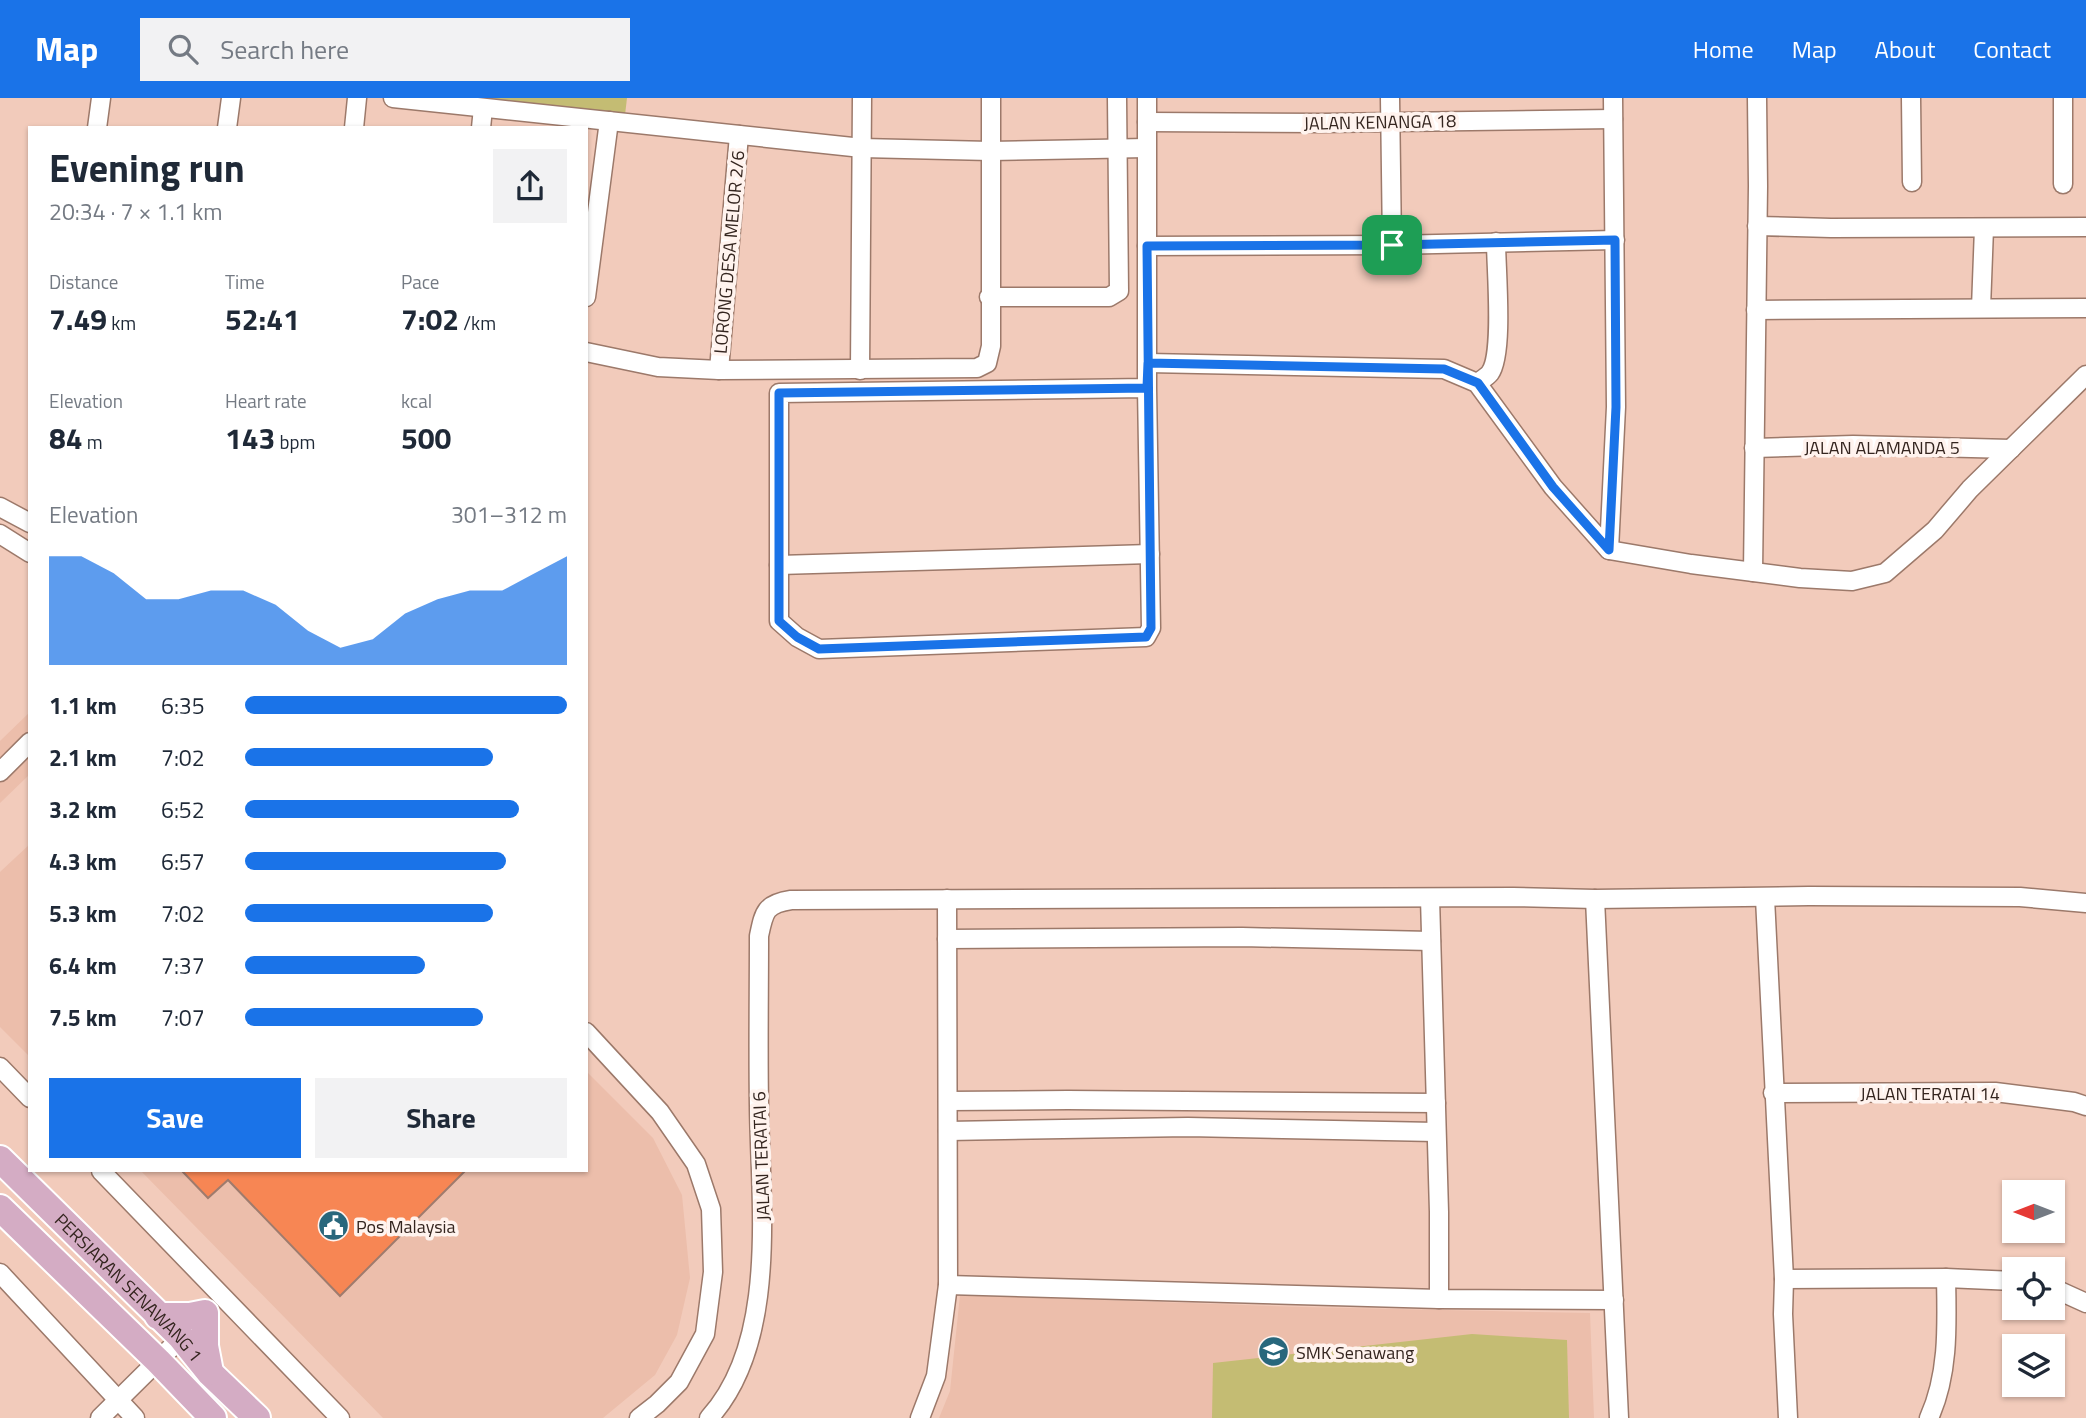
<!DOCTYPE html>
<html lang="en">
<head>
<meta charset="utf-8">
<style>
  body { margin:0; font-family:"Titillium Web",sans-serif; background:#f2f2f3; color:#1f2937; height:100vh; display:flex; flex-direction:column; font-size:26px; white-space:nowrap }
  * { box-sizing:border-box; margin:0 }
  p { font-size:23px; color:#747a83 }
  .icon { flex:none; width:38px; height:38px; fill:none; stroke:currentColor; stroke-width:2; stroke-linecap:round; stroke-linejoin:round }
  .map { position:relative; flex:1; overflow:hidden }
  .drawer { position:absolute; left:28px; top:28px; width:560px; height:1046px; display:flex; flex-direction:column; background:#fff; border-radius:0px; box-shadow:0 2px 5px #0004 }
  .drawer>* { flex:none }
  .needle { width:46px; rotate:270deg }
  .controls { position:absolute; left:2002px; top:1082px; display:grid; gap:14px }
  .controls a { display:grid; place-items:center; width:63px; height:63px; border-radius:0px; background:#fff; box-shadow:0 2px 5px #0004; font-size:35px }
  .pin { position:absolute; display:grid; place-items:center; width:60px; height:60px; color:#fff; margin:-30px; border-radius:14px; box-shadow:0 4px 10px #0006 }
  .round { display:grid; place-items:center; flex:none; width:74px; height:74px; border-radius:0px; background:#f2f2f3 }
  .overview { display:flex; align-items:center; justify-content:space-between; height:119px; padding:0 21px }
  h1 { font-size:38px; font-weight:700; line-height:52px }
  .figures { display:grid; grid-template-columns:repeat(3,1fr); gap:10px; height:119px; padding:7px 21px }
  .figures div { display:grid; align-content:center }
  .figures b { font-size:30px; font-weight:700 }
  .figures small { font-size:19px; font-weight:400 }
  .figures p { font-size:19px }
  .chart { height:196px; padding:14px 21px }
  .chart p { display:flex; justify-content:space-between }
  .chart svg { width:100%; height:126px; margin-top:7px; fill:#1a73e8; opacity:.7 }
  .button { display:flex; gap:14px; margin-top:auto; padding:14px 21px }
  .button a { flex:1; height:80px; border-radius:0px; background:#1a73e8; color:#fff; font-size:28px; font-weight:700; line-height:80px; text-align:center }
  .button a+a { background:#f2f2f3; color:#1f2937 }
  ul { padding:0 21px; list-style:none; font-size:23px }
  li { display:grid; grid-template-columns:112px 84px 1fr; align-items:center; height:52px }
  li i { height:18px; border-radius:9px; background:#1a73e8 }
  header { display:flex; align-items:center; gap:42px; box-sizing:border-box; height:98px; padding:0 35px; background:#1a73e8; color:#fff }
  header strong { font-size:33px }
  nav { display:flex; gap:38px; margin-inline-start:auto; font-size:24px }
  .search { width:490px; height:63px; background:#f2f2f3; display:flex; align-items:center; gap:18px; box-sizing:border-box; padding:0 24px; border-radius:0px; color:#747a83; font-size:26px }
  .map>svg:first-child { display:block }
  .built { fill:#ecbeab }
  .green { fill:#c4bc73 }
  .building { fill:#f78654; stroke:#9f7b6d; stroke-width:2 }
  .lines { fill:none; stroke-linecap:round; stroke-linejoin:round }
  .minor-casing { stroke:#9c796a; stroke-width:21 }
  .primary-casing { stroke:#fff; stroke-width:30 }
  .minor { stroke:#fff; stroke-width:18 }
  .primary { stroke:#d4acc4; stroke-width:26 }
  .route-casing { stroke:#fff; stroke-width:14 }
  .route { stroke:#1a73e8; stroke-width:9 }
  .labels { text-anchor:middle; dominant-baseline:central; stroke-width:7; stroke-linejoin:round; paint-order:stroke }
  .street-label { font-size:18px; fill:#34251f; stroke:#fff3ee }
  .poi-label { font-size:18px; fill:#34251f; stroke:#fff3ee; text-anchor:start }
</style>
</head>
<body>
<header>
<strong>Map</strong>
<div class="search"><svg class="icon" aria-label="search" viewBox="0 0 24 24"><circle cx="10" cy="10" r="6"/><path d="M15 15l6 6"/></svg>Search here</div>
<nav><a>Home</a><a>Map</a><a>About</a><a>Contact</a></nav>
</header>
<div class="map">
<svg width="2086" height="1320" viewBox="0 0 2086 1320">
  <rect width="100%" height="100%" fill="#f2cbbb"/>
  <!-- built -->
  <g class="built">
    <polygon points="30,614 30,676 0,705 0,643"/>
    <polygon points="30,746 30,959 0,929 0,774"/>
    <polygon points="586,973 653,1040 682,1097 690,1180 677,1237 655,1277 603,1320 383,1320 141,1073 586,1073"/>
    <polygon points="960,1197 1302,1209 1590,1215 1594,1320 939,1320 950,1293"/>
  </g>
  <!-- green -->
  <g class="green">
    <polygon points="440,0 627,0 625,17"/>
    <polygon points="1472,1236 1567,1242 1569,1320 1212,1320 1213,1265"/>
  </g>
  <!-- building -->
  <polygon class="building" points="182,1073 465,1073 340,1198 228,1082 208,1100"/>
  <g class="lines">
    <defs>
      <g id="minor">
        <polyline points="393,0 862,50 990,53 1146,50"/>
        <polyline points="1147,0 1147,290 1151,530 1146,539 819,551 797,539 779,523 779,295 1147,290"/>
        <polyline points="1390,0 1392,147"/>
        <polyline points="1911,0 1912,84"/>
        <polyline points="1147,24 1322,25 1613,21"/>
        <polyline points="97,30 101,0"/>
        <polyline points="227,30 231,0"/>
        <polyline points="354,30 357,0"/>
        <polyline points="481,30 483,10"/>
        <polyline points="2063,86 2063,0"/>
        <polyline points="1757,128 1831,130 2086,129"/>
        <polyline points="1147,148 1392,147 1615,142"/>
        <polyline points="586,199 609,23"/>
        <polyline points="989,199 1109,199 1119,193 1117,0"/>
        <polyline points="1981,210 1984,130"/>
        <polyline points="1756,212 2086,210"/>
        <polyline points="586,254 658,269 719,272 977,270 987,265 991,248 991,0"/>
        <polyline points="1148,265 1444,271 1477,285 1553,389 1609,452 1691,466 1800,480 1852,483 1885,475 1935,432 1970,391 2086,277"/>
        <polyline points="719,272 739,37"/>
        <polyline points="860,272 862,0"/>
        <path d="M1477 285C1481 282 1487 279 1490 275 1504 256 1496 170 1496 144"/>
        <polyline points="1754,350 1853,347 2011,351"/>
        <polyline points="0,409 30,425"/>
        <polyline points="0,436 30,455"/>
        <polyline points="1609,452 1616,309 1613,0"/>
        <polyline points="779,467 1150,456"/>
        <polyline points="1753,474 1758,88 1757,0"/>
        <polyline points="0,674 30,644"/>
        <polyline points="1430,800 1439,1114 1439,1201"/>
        <polyline points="1765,800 1784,1181 1783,1216 1788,1320"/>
        <polyline points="1595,801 1619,1320"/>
        <polyline points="947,841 1242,839 1431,843"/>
        <polyline points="586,934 660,1014 696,1066 711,1111 713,1174 705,1236 679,1284 657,1306 639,1320"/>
        <polyline points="0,969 30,1000"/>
        <polyline points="1773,995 1995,994 2074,1004 2086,1008"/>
        <polyline points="948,1003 1068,1002 1436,1005"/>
        <polyline points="948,1033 1188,1029 1436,1034"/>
        <polyline points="101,1073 340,1320"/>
        <polyline points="0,1175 135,1320"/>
        <polyline points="1784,1181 1946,1180 2014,1183"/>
        <polyline points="948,1187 1439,1201 1614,1202"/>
        <polyline points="2053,1190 2086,1205"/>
        <polyline points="100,1320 188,1233"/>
        <path d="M709 1320C779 1243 760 1104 759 1008 758 952 759 895 759 838 764 814 765 806 791 802L1513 799 1595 801 1809 798 2020 799 2086 805"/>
        <polyline points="920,1320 936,1278 948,1187 947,801"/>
        <path d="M1929 1320C1949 1276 1947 1227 1946 1180"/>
      </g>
      <g id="primary">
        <path id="s1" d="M0 1061 181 1239 210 1275 257 1320"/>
        <polyline points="0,1110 158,1263 213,1320"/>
        <polyline points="158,1218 190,1218 205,1215 205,1248 210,1274"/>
      </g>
    </defs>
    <!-- minor casing -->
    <use href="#minor" class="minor-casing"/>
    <!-- primary casing -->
    <use href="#primary" class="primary-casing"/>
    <!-- minor -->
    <use href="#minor" class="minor"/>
    <!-- primary -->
    <use href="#primary" class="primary"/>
  </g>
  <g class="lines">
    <defs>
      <polyline id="route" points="1392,147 1147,148 1151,530 1146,539 819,551 797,539 779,523 779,295 1147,290 1148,265 1444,271 1478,285 1553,389 1609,452 1616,309 1615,142 1392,147"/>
    </defs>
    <!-- route casing -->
    <use href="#route" class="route-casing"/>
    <!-- route -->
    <use href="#route" class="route"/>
  </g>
  <!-- icons -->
  <defs>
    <symbol id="civic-disc" viewBox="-11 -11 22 22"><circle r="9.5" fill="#28677c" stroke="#fff3ee"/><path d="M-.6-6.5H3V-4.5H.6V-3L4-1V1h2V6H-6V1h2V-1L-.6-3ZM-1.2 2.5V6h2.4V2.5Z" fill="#fff"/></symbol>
    <symbol id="school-disc" viewBox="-11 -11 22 22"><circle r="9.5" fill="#28677c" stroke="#fff3ee"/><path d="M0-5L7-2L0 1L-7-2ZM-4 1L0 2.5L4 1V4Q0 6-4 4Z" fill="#fff"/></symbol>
  </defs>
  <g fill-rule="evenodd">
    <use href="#civic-disc" x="316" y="1110" width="35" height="35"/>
    <use href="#school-disc" x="1256" y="1236" width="35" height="35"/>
  </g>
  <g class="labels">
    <!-- street labels -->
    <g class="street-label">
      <text transform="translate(1380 24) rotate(-1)">JALAN KENANGA 18</text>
      <text transform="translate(729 154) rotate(-85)">LORONG DESA MELOR 2/6</text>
      <text x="1882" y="349">JALAN ALAMANDA 5</text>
      <text x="1930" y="995">JALAN TERATAI 14</text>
      <text transform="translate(761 1058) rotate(-92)">JALAN TERATAI 6</text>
      <text stroke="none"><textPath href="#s1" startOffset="182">PERSIARAN SENAWANG 1</textPath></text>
    </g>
    <!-- poi labels -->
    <g class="poi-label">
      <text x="356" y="1128">Pos Malaysia</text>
      <text x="1296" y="1254">SMK Senawang</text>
    </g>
  </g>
</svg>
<div class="controls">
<a><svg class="needle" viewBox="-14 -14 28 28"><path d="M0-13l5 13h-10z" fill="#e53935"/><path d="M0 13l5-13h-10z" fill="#747a83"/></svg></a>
<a><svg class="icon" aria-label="locate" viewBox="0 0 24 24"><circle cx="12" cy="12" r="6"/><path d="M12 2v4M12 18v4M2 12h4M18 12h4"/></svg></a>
<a><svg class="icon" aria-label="layers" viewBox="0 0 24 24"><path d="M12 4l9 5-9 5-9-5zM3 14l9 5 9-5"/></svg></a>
</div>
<div class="pin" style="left:1392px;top:147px;background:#1e9e55"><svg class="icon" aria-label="arrive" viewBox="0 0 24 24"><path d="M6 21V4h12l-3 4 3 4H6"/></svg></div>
<section class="drawer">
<div class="overview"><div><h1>Evening run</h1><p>20:34 · 7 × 1.1 km</p></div><a class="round"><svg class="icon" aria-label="share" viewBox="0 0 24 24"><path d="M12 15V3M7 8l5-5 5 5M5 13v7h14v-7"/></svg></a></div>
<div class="figures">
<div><p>Distance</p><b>7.49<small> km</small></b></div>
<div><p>Time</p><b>52:41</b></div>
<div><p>Pace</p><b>7:02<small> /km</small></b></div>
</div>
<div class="figures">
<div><p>Elevation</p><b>84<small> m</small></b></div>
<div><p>Heart rate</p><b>143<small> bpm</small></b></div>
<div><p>kcal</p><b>500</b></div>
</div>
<div class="chart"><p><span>Elevation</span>301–312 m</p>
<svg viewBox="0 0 160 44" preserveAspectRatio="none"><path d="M0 44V6L10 6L20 12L30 21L40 21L50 18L60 18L70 23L80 32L90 38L100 35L110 26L120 21L130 18L140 18L150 12L160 6V44z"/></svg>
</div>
<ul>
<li><b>1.1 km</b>6:35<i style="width:100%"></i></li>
<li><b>2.1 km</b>7:02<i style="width:77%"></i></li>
<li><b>3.2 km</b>6:52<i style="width:85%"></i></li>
<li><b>4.3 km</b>6:57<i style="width:81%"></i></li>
<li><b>5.3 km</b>7:02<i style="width:77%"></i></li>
<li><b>6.4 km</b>7:37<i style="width:56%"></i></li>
<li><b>7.5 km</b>7:07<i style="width:74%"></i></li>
</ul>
<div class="button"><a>Save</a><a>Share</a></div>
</section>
</div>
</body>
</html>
